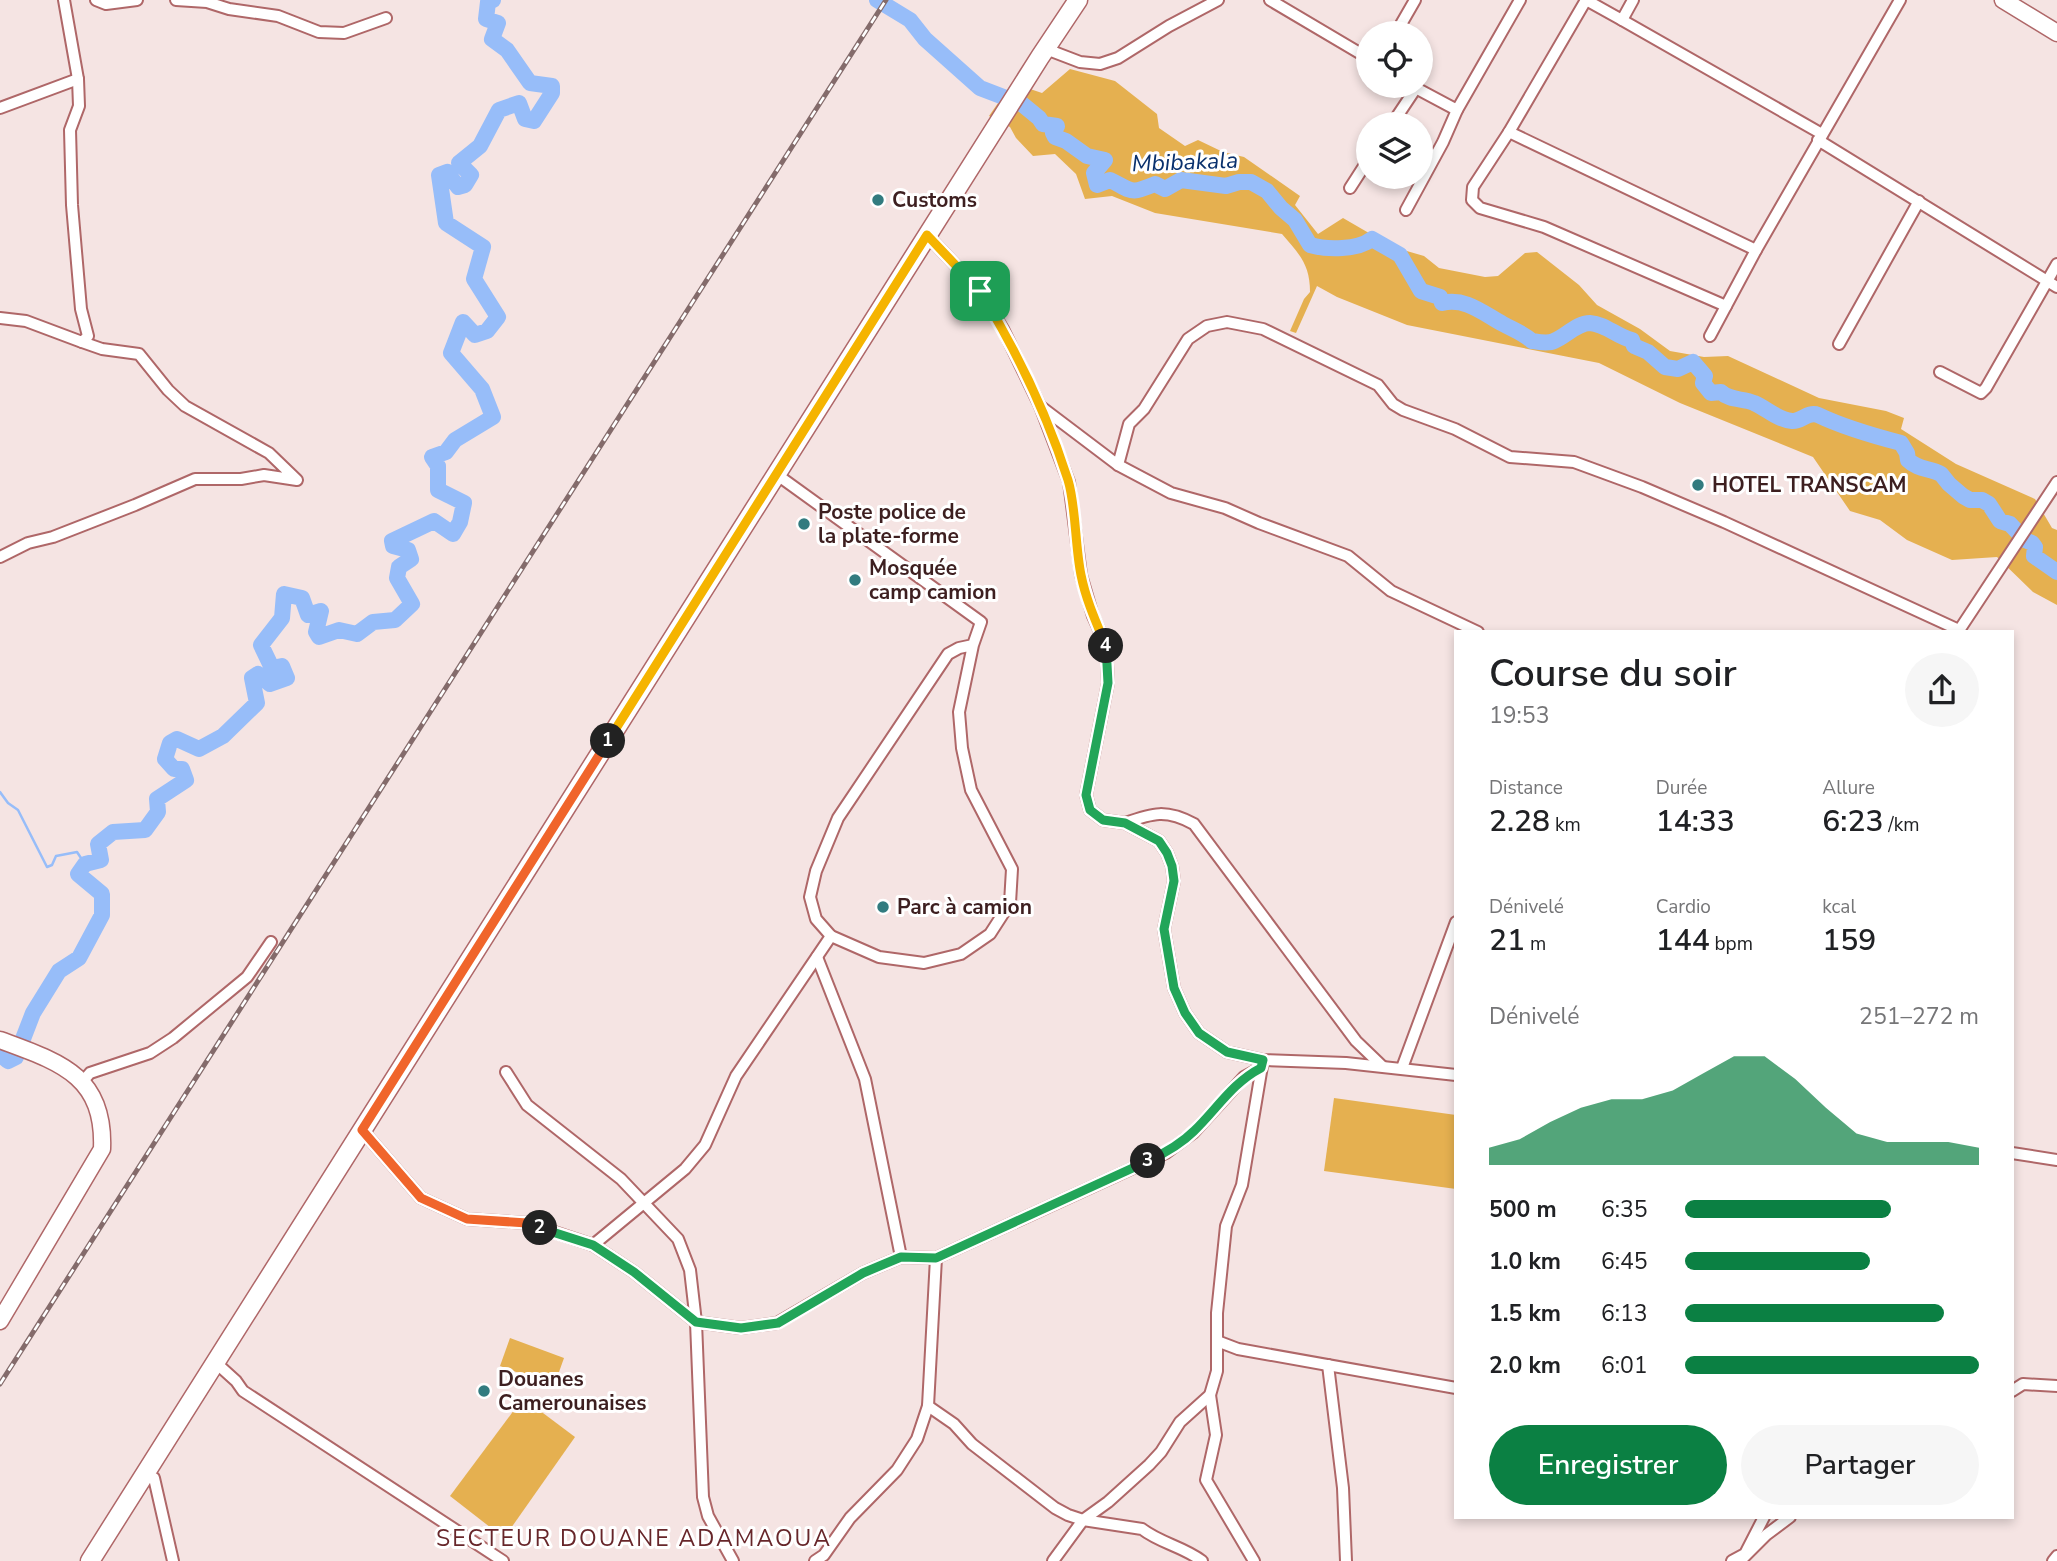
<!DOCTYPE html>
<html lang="fr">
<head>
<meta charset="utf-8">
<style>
  body { margin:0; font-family:"Nunito Sans",sans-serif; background:#f6f6f6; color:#202124; height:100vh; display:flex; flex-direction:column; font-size:26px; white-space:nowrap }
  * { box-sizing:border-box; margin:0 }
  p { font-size:23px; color:#757577 }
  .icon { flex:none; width:38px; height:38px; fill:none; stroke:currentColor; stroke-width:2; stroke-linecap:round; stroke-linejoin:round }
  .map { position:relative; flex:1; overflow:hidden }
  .side { position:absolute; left:1454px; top:630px; width:560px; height:889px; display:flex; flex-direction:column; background:#fff; border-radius:0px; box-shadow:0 4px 10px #0003 }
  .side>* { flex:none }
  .controls { position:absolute; left:1356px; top:21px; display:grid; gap:14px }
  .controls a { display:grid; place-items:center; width:77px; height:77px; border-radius:50%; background:#fff; box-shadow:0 4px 10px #0003; font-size:35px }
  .pin { position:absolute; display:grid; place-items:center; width:60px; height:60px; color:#fff; margin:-30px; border-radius:14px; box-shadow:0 4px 10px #0006 }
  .km { position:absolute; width:35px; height:35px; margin:-18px; border-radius:50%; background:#222; color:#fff; font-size:19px; line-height:35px; text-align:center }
  .round { display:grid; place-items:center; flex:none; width:74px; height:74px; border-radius:37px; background:#f6f6f6 }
  .overview { display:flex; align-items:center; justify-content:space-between; height:119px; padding:0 35px }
  h1 { font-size:38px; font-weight:600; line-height:52px }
  .figures { display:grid; grid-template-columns:repeat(3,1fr); gap:10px; height:119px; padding:7px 35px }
  .figures div { display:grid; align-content:center }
  .figures b { font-size:30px; font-weight:600 }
  .figures small { font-size:19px; font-weight:400 }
  .figures p { font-size:19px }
  .chart { height:196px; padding:14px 35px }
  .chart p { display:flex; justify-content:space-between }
  .chart svg { width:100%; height:126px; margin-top:7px; fill:#0b8043; opacity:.7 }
  .action { display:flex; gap:14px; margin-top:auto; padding:14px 35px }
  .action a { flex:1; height:80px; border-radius:42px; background:#0b8043; color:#fff; font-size:28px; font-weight:600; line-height:80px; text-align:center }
  .action a+a { background:#f6f6f6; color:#202124 }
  ul { padding:0 35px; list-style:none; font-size:23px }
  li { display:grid; grid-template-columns:112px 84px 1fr; align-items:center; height:52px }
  li i { height:18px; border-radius:9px; background:#0b8043 }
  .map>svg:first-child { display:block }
  .green { fill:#e5b050 }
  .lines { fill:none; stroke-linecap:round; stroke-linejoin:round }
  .stream { stroke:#97bdf9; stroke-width:2.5 }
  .river { stroke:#97bdf9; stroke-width:16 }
  .street-casing { stroke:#af6768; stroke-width:14 }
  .secondary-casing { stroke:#af6768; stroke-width:19 }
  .primary-casing { stroke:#af6768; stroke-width:21 }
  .street { stroke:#fff; stroke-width:10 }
  .secondary { stroke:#fff; stroke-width:16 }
  .primary { stroke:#fff; stroke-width:18 }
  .rail-casing { stroke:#846b6b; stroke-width:5 }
  .rail { stroke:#fff; stroke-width:2.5; stroke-dasharray:8; stroke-linecap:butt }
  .split-1-casing { stroke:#fff; stroke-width:14 }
  .split-2-casing { stroke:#fff; stroke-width:14 }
  .split-3-casing { stroke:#fff; stroke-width:14 }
  .split-4-casing { stroke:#fff; stroke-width:14 }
  .split-5-casing { stroke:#fff; stroke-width:14 }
  .split-1 { stroke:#f5b400; stroke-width:9 }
  .split-2 { stroke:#f0652b; stroke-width:9 }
  .split-3 { stroke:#22a559; stroke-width:9 }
  .split-4 { stroke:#22a559; stroke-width:9 }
  .split-5 { stroke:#f5b400; stroke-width:9 }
  .poi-dot { fill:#327b7f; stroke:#fff; stroke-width:2.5 }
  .labels { text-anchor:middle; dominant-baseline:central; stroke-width:6; stroke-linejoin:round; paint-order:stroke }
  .poi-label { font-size:21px; font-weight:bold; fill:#3d1f20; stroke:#fff; text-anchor:start }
  .water-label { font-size:23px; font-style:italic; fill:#0a316d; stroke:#fff }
  .neighbourhood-label { font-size:23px; letter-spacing:2px; fill:#67262a; stroke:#fff }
</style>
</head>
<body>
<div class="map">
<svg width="2057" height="1561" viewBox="0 0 2057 1561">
  <rect width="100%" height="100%" fill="#f5e4e3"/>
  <!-- green -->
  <g class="green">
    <path d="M1070 69 1115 81 1157 114 1159 128 1185 146 1198 140 1223 152 1244 157 1300 196 1295 205 1318 234 1343 218 1393 247 1424 256 1439 268 1485 277 1498 276 1525 253 1537 252 1579 285 1597 305 1640 329 1670 351 1704 357 1728 356 1819 398 1886 411 1904 418 1901 429 1956 464 2035 499 2052 528 2057 530V605L2033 592 1997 557 1952 560 1907 540 1880 520 1850 511 1813 457 1680 403 1599 363 1407 325 1337 297 1317 286 1296 333 1290 331 1304 299 1310 292C1310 264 1299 254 1282 234L1155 213 1112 196 1085 199 1076 174 1055 154 1033 156 1016 138 1010 127 989 116 1012 83 1042 93Z"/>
    <polygon points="1334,1098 1456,1115 1456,1189 1324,1171"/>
    <polygon points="510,1338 564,1358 554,1386 500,1366"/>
    <polygon points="523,1398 575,1437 504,1538 450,1496"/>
  </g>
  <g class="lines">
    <!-- stream -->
    <polyline class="stream" points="0,792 8,803 18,810 47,867 52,865 56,856 77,852 85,864"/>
    <!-- river -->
    <g class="river">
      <path d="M877 0 910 20 925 39 980 88 1022 104 1039 118 1043 124 1057 126 1053 133 1055 137 1066 141 1087 156 1105 160 1094 173 1097 185 1110 180C1133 191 1129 195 1155 184L1165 189 1181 180 1226 186 1239 182H1251L1267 191 1281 208 1295 220 1310 245C1327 250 1358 250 1372 239L1400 255 1421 291 1440 297 1442 303C1466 297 1484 314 1503 324 1514 330 1523 333 1532 341 1538 342 1548 344 1554 341 1566 336 1577 323 1590 323 1606 324 1617 337 1632 340L1634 346 1648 352 1665 367 1678 369 1693 362 1705 376 1703 383 1711 393 1721 392C1730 401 1743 398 1754 403 1766 408 1778 420 1792 421 1801 422 1808 411 1818 415 1845 428 1874 436 1901 443L1907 453 1908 460C1918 470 1930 468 1941 474L1949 484 1963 496 1970 500H1982L1989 504 2000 521 2010 524 2025 540 2032 543 2035 547 2034 556 2057 572"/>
      <polyline points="0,1054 8,1061 16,1057 33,1013 59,971 79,958 102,915 102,894 78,874 85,864 101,860 98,844 113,832 145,830 158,812 157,799 186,780 182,769 174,769 165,759 170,743 177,739 199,749 223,736 257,703 252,678 258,674 270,684 287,678 282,666 272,668 261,645 282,618 284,594 302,598 308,615 321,611 316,632 319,637 339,630 357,634 373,622 395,620 412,604 397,578 399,567 411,559 408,550 393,546 392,541 434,521 453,534 460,522 464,503 438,490 438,466 432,457 446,452 455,440 493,417 482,389 451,353 463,322 475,335 487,331 498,317 474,279 483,247 446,223 439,175 447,172 458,187 465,185 471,175 459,163 480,146 499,110 519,103 525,119 534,121 552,93 552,86 530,83 507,50 492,39 498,23 486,19 488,2 493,0"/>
    </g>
    <defs>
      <g id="street">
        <polyline points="96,0 106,4 137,0"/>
        <polyline points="176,0 207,2 229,9 278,16 319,32 344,33 386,18"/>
        <polyline points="1270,0 1368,58"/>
        <polyline points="1586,0 1509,132 1473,187 1472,200 1480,208 1544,227 1726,306"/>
        <polyline points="1586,0 1622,20"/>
        <polyline points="1633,0 1622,20 1822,134"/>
        <polyline points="1396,33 1415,0"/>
        <polyline points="1046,49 1080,62 1100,64 1118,58 1169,26 1218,0"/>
        <polyline points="1412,86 1457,110"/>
        <polyline points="0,108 78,79"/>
        <polyline points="1392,124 1416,88"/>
        <polyline points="1509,132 1756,250"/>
        <polyline points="1818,140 2057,287"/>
        <polyline points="1350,188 1368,160"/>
        <polyline points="1406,210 1443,142 1457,110 1520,0"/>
        <polyline points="927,235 980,291 1003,329 1040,406 1069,482 1081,575 1093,616 1106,645 1108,683 1086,795 1090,810 1103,820 1125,823 1159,841 1167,853 1172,866 1174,881 1164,929 1174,988 1185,1013 1199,1033 1227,1052 1263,1060 1346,1063 1456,1075"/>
        <polyline points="0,318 26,321 82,342 88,336 81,309 72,205 70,130 79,106 78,79 64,0"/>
        <polyline points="1710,336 1756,250 1900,0"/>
        <polyline points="1839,344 1919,201"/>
        <polyline points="1940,372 1981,393 1986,388 2057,264"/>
        <polyline points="1040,406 1118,465 1171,493 1225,508 1259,523 1348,556 1391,591 1478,632"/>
        <polyline points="1118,465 1129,424 1144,409 1188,339 1207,326 1227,322 1263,329 1378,385 1393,404 1403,410 1455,429 1510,457 1574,462 1642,487 1724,522 1959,630"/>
        <polyline points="776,474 981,622 973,645 959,712 962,748 971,790 1012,869 1010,903 990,934 961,954 924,963 879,957 831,936 816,919 810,897 816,871 838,818 948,654 959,648 973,645"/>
        <polyline points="0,557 28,543 53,537 135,505 195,479 241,479 264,475 297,480 269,453 185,406 168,390 139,354 102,349 82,342"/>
        <polyline points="1958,632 2057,482"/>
        <path d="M1125 823C1153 813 1166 809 1194 824L1356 1041 1382 1066"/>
        <polyline points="817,957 865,1079 901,1257"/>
        <polyline points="1402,1068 1456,922"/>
        <polyline points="506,1072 527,1105 621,1179 678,1239 690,1270 696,1322 703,1497 708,1516 733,1561"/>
        <polyline points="83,1081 90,1073 150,1053 173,1038 247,977 271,942"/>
        <polyline points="362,1130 421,1198 467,1219 527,1223 593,1245 634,1272 696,1322 741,1328 777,1323 863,1273 901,1257 936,1258 1166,1153 1193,1133 1244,1077 1261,1068"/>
        <polyline points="2012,1153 2057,1160"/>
        <polyline points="593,1245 685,1169 705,1145 736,1076 831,936"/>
        <polyline points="1217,1341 1238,1349 1456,1388"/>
        <polyline points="215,1362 236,1381 243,1391 503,1561"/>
        <polyline points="1328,1365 1343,1488 1346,1561"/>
        <polyline points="2012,1391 2023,1384 2057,1386"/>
        <polyline points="1210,1395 1216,1435 1206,1480 1254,1561"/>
        <path d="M928 1406 954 1424 972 1444 1055 1508 1068 1515 1083 1520 1142 1529C1160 1543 1184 1547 1202 1561"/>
        <polyline points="154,1478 173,1561"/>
        <polyline points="815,1561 824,1555 850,1518 897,1470 917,1439 928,1406 936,1258"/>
        <polyline points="1053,1561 1083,1520 1108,1502 1149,1465 1161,1452 1180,1422 1210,1395 1217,1371 1217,1313 1226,1226 1242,1185 1262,1066"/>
        <polyline points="1732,1561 1745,1554 1764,1517"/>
        <polyline points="1740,1561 1766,1535 1790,1517"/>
        <polyline points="2053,1561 2057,1556"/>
      </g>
      <g id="secondary">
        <polyline points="2003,0 2057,33"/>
        <path d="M0 1040C59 1062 105 1075 102 1149L0 1321"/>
      </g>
      <polyline id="primary" points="90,1561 1040,57 1078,0"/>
    </defs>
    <!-- street casing -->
    <use href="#street" class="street-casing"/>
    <!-- secondary casing -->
    <use href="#secondary" class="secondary-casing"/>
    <!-- primary casing -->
    <use href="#primary" class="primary-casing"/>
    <!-- street -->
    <use href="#street" class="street"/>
    <!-- secondary -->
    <use href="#secondary" class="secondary"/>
    <!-- primary -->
    <use href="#primary" class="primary"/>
    <defs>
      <polyline id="rail" points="0,1384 886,0"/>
    </defs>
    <!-- rail casing -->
    <use href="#rail" class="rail-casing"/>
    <!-- rail -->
    <use href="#rail" class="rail"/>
  </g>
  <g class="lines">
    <defs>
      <polyline id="split-1" points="608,741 927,235 980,291"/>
      <polyline id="split-2" points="540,1228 527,1223 467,1219 421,1198 362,1130 608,741"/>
      <polyline id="split-3" points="540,1228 593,1245 634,1272 696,1322 741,1328 778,1323 863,1273 901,1257 936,1258 1148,1161"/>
      <path id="split-4" d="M1106 646 1108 683 1086 795 1090 810 1103 820 1125 823 1159 841 1167 853 1172 866 1174 881 1164 929 1174 988 1185 1013 1199 1033 1227 1052 1263 1060 1261 1068C1232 1083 1217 1109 1194 1131 1181 1144 1165 1153 1148 1161"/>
      <path id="split-5" d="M980 291C1016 350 1047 414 1068 480 1076 506 1075 546 1081 575 1086 600 1096 622 1106 646"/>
    </defs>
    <!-- split-1 casing -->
    <use href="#split-1" class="split-1-casing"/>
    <!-- split-2 casing -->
    <use href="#split-2" class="split-2-casing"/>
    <!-- split-3 casing -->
    <use href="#split-3" class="split-3-casing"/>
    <!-- split-4 casing -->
    <use href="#split-4" class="split-4-casing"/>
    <!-- split-5 casing -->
    <use href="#split-5" class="split-5-casing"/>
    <!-- split-1 -->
    <use href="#split-1" class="split-1"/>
    <!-- split-2 -->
    <use href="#split-2" class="split-2"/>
    <!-- split-3 -->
    <use href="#split-3" class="split-3"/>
    <!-- split-4 -->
    <use href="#split-4" class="split-4"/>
    <!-- split-5 -->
    <use href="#split-5" class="split-5"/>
  </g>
  <!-- markers -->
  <g class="poi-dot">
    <circle cx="878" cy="200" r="7"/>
    <circle cx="1698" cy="485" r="7"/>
    <circle cx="804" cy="524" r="7"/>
    <circle cx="855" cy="580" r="7"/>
    <circle cx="883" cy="907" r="7"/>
    <circle cx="484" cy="1391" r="7"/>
  </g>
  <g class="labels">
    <!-- poi labels -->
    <g class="poi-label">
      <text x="892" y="200">Customs</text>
      <text x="1712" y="485">HOTEL TRANSCAM</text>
      <text x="818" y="512">Poste police de<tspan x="818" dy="24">la plate-forme</tspan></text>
      <text x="869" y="568">Mosquée<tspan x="869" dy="24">camp camion</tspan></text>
      <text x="897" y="907">Parc à camion</text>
      <text x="498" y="1379">Douanes<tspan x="498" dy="24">Camerounaises</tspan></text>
    </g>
    <!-- water labels -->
    <g class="water-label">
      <text transform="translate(1185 162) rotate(-2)">Mbibakala</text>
    </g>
    <!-- neighbourhood labels -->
    <g class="neighbourhood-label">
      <text x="634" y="1538">SECTEUR DOUANE ADAMAOUA</text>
    </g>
  </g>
</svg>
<div class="controls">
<a><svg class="icon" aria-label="locate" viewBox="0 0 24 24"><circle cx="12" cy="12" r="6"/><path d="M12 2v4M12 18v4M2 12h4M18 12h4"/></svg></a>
<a><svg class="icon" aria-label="layers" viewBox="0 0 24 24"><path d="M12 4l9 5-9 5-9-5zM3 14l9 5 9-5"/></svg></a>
</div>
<div class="pin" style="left:980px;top:291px;background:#1e9e55"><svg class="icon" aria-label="arrive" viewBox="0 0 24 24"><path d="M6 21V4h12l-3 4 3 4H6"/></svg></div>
<b class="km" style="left:608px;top:741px">1</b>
<b class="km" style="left:540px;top:1228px">2</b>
<b class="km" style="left:1148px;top:1161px">3</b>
<b class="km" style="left:1106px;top:646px">4</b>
<section class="side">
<div class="overview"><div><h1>Course du soir</h1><p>19:53</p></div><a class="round"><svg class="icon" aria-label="share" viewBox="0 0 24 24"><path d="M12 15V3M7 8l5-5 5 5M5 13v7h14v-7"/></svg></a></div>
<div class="figures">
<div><p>Distance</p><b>2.28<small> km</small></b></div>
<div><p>Durée</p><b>14:33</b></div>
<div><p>Allure</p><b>6:23<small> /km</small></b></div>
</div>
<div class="figures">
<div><p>Dénivelé</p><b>21<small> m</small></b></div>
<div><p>Cardio</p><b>144<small> bpm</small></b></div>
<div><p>kcal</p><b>159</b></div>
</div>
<div class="chart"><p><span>Dénivelé</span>251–272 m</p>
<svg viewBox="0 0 160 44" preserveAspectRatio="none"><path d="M0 44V38L10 35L20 29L30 24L40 21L50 21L60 18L70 12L80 6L90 6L100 14L110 24L120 33L130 36L140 36L150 36L160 38V44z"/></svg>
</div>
<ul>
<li><b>500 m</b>6:35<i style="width:70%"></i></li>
<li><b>1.0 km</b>6:45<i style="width:63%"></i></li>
<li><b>1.5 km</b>6:13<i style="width:88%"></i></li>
<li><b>2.0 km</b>6:01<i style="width:100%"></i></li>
</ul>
<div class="action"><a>Enregistrer</a><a>Partager</a></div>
</section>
</div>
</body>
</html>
